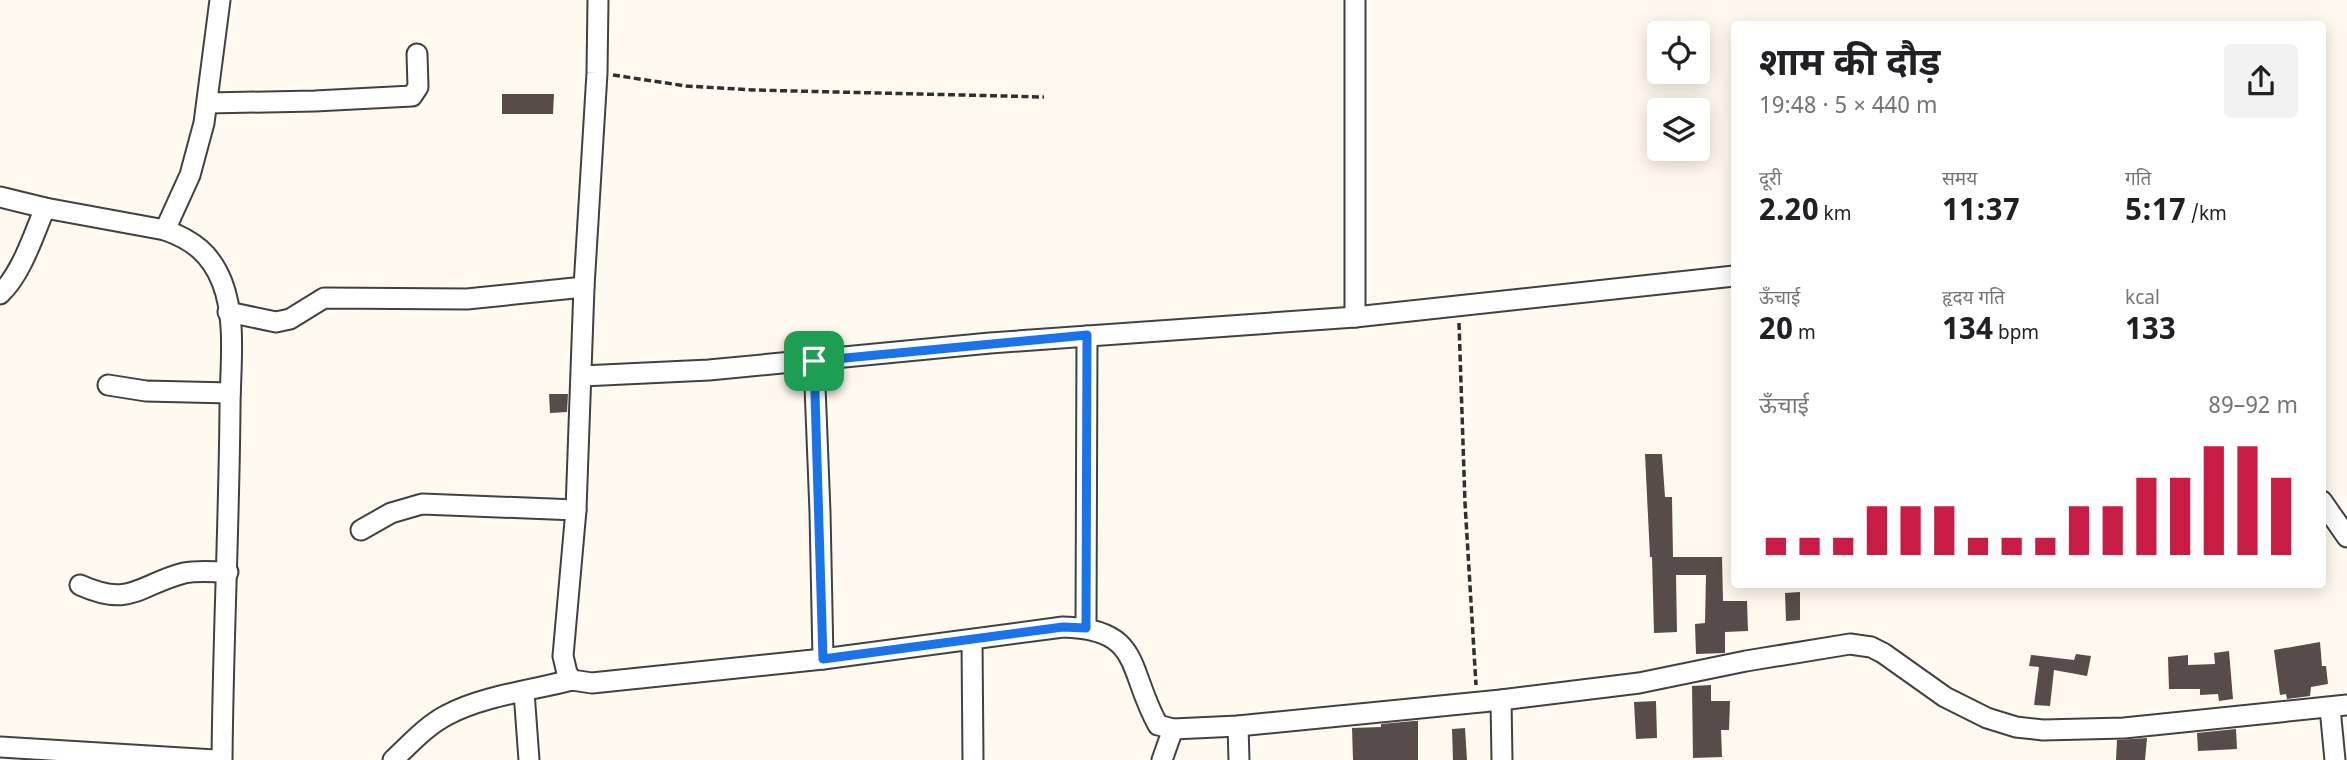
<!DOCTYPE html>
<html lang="hi">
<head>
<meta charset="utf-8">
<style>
  body { margin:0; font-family:Georgia,"Noto Sans Devanagari",serif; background:#f2f2f2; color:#202124; height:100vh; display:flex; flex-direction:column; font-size:26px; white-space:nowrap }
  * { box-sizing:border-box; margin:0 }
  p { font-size:23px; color:#757577 }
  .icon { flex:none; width:38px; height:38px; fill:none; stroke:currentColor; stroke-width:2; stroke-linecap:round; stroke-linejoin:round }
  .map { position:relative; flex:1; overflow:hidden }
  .details { position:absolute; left:1731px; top:21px; width:595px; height:567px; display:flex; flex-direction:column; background:#fff; border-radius:7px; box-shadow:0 4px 18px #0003 }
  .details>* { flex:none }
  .buttons { position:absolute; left:1647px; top:21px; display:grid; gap:14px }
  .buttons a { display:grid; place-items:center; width:63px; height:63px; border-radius:7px; background:#fff; box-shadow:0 4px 18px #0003; font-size:35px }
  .pin { position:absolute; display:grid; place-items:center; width:60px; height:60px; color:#fff; margin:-30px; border-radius:14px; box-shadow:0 4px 10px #0006 }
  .round { display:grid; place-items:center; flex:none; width:74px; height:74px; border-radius:7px; background:#f2f2f2 }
  .summary { display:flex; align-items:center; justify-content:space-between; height:119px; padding:0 28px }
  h1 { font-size:38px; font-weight:700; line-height:52px }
  .metrics { display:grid; grid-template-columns:repeat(3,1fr); gap:10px; height:119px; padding:7px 28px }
  .metrics div { display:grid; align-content:center }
  .metrics b { font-size:30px; font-weight:700 }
  .metrics small { font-size:19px; font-weight:400 }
  .metrics p { font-size:19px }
  .chart { height:196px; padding:14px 28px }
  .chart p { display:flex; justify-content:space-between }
  .chart svg { width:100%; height:126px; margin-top:7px; stroke:#c81c45; stroke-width:6 }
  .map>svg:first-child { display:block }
  .building { fill:#574c49 }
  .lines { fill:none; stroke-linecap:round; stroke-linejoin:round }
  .minor-casing { stroke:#414141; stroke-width:23 }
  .path { stroke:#303030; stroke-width:3.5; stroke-dasharray:7 3.5; stroke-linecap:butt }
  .minor { stroke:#fff; stroke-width:19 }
  .route-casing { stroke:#fff; stroke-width:14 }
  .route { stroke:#1a73e8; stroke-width:9 }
</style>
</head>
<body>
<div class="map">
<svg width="2347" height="760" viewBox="0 0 2347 760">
  <rect width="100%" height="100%" fill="#fff9ef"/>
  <!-- building -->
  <g class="building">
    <polygon points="502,94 554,94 553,114 502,114"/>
    <polygon points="549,394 568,394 567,412 550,413"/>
    <polygon points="1645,454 1662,454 1665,497 1672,497 1673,557 1722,557 1723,601 1747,601 1748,631 1725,632 1725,653 1696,654 1695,624 1705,623 1706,575 1676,575 1677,632 1654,633 1652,557 1650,557"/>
    <polygon points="1800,592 1800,620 1786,621 1785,593"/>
    <polygon points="2320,642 2322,666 2326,666 2328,684 2311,687 2310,696 2287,699 2286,694 2280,695 2274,650"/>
    <polygon points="2229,651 2233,699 2219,701 2218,694 2200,695 2200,689 2169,689 2168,657 2188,655 2188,665 2215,664 2214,653"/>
    <polygon points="2076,654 2091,656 2087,676 2054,670 2050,706 2034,705 2039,667 2029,666 2031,655 2074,660"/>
    <polygon points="1711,685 1711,701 1730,701 1729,730 1721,730 1722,757 1693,758 1692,686"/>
    <polygon points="1656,701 1657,738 1636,739 1634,702"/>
    <polygon points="1414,721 1418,721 1418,760 1353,760 1352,728 1381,727 1381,724"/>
    <polygon points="1465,728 1467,760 1453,760 1452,729"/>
    <polygon points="2236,729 2237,749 2198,751 2197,733"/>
    <polygon points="2147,738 2145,760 2116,760 2117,740"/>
  </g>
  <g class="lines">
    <defs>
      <g id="minor">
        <path d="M598 0 597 73 584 287 576 510 563 656 567 673 572 680 592 683 823 659 1063 627C1143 629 1127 670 1158 725L1173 729 1238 726 1501 700 1639 683 1746 661 1850 644 1871 647 1883 653 1945 697 1987 718 2016 727 2043 730 2124 728 2347 705"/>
        <polyline points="1355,0 1355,317"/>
        <polyline points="208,103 315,101 412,96 418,87 417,54"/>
        <path d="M0 197 45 208 165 230C193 240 211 254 222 282 237 320 230 368 230 409 229 526 223 643 222 760"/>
        <polyline points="165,230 190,175 204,123 220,0"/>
        <path d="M0 294C22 273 33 236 45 208"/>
        <polyline points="228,312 276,322 290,319 324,298 467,299 584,287"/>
        <polyline points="814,361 820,512 823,659"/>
        <polyline points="582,376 709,370 990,343 1355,317 1734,276"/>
        <polyline points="108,385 146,391 230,393"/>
        <polyline points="2322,501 2347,537"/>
        <polyline points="361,530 391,513 422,504 576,510"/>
        <path d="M80 585C131 608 138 585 184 573 198 570 213 572 228 572"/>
        <polyline points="1086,628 1087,336"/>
        <polyline points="972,640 973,760"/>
        <polyline points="524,692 529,760"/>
        <polyline points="1501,700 1502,760"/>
        <polyline points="2330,708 2335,760"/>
        <polyline points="1238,726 1239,760"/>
        <polyline points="0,747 215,760"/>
        <path d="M393 760C410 744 426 726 447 715 482 696 533 690 572 680"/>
        <polyline points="1162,760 1173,729"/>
      </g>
    </defs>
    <!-- minor casing -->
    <use href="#minor" class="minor-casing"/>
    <!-- path -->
    <g class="path">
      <polyline points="613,75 686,86 754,90 1044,97"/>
      <polyline points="1459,323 1465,503 1476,685"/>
    </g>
    <!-- minor -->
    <use href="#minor" class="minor"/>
  </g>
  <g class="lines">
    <defs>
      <polygon id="route" points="1087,335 1086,628 1063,627 823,659 814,361"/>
    </defs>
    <!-- route casing -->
    <use href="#route" class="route-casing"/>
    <!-- route -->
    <use href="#route" class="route"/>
  </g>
</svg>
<div class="buttons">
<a><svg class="icon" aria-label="locate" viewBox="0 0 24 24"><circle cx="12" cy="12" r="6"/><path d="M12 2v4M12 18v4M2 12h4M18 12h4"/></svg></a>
<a><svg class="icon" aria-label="layers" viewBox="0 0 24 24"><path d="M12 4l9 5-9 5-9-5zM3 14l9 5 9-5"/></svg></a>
</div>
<div class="pin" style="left:814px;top:361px;background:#1e9e55"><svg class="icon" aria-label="arrive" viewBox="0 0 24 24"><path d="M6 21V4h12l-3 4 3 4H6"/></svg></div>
<section class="details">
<div class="summary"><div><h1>शाम की दौड़</h1><p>19:48 · 5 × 440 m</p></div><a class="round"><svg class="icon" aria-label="share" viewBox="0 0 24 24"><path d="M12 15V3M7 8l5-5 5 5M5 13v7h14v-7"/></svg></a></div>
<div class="metrics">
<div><p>दूरी</p><b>2.20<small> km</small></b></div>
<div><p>समय</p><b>11:37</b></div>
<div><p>गति</p><b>5:17<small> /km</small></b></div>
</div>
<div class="metrics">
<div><p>ऊँचाई</p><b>20<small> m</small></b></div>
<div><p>हृदय गति</p><b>134<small> bpm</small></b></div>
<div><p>kcal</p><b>133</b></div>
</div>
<div class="chart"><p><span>ऊँचाई</span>89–92 m</p>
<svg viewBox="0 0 160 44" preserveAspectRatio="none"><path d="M5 44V38M15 44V38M25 44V38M35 44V27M45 44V27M55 44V27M65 44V38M75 44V38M85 44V38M95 44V27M105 44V27M115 44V17M125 44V17M135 44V6M145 44V6M155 44V17"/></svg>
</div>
</section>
</div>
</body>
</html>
